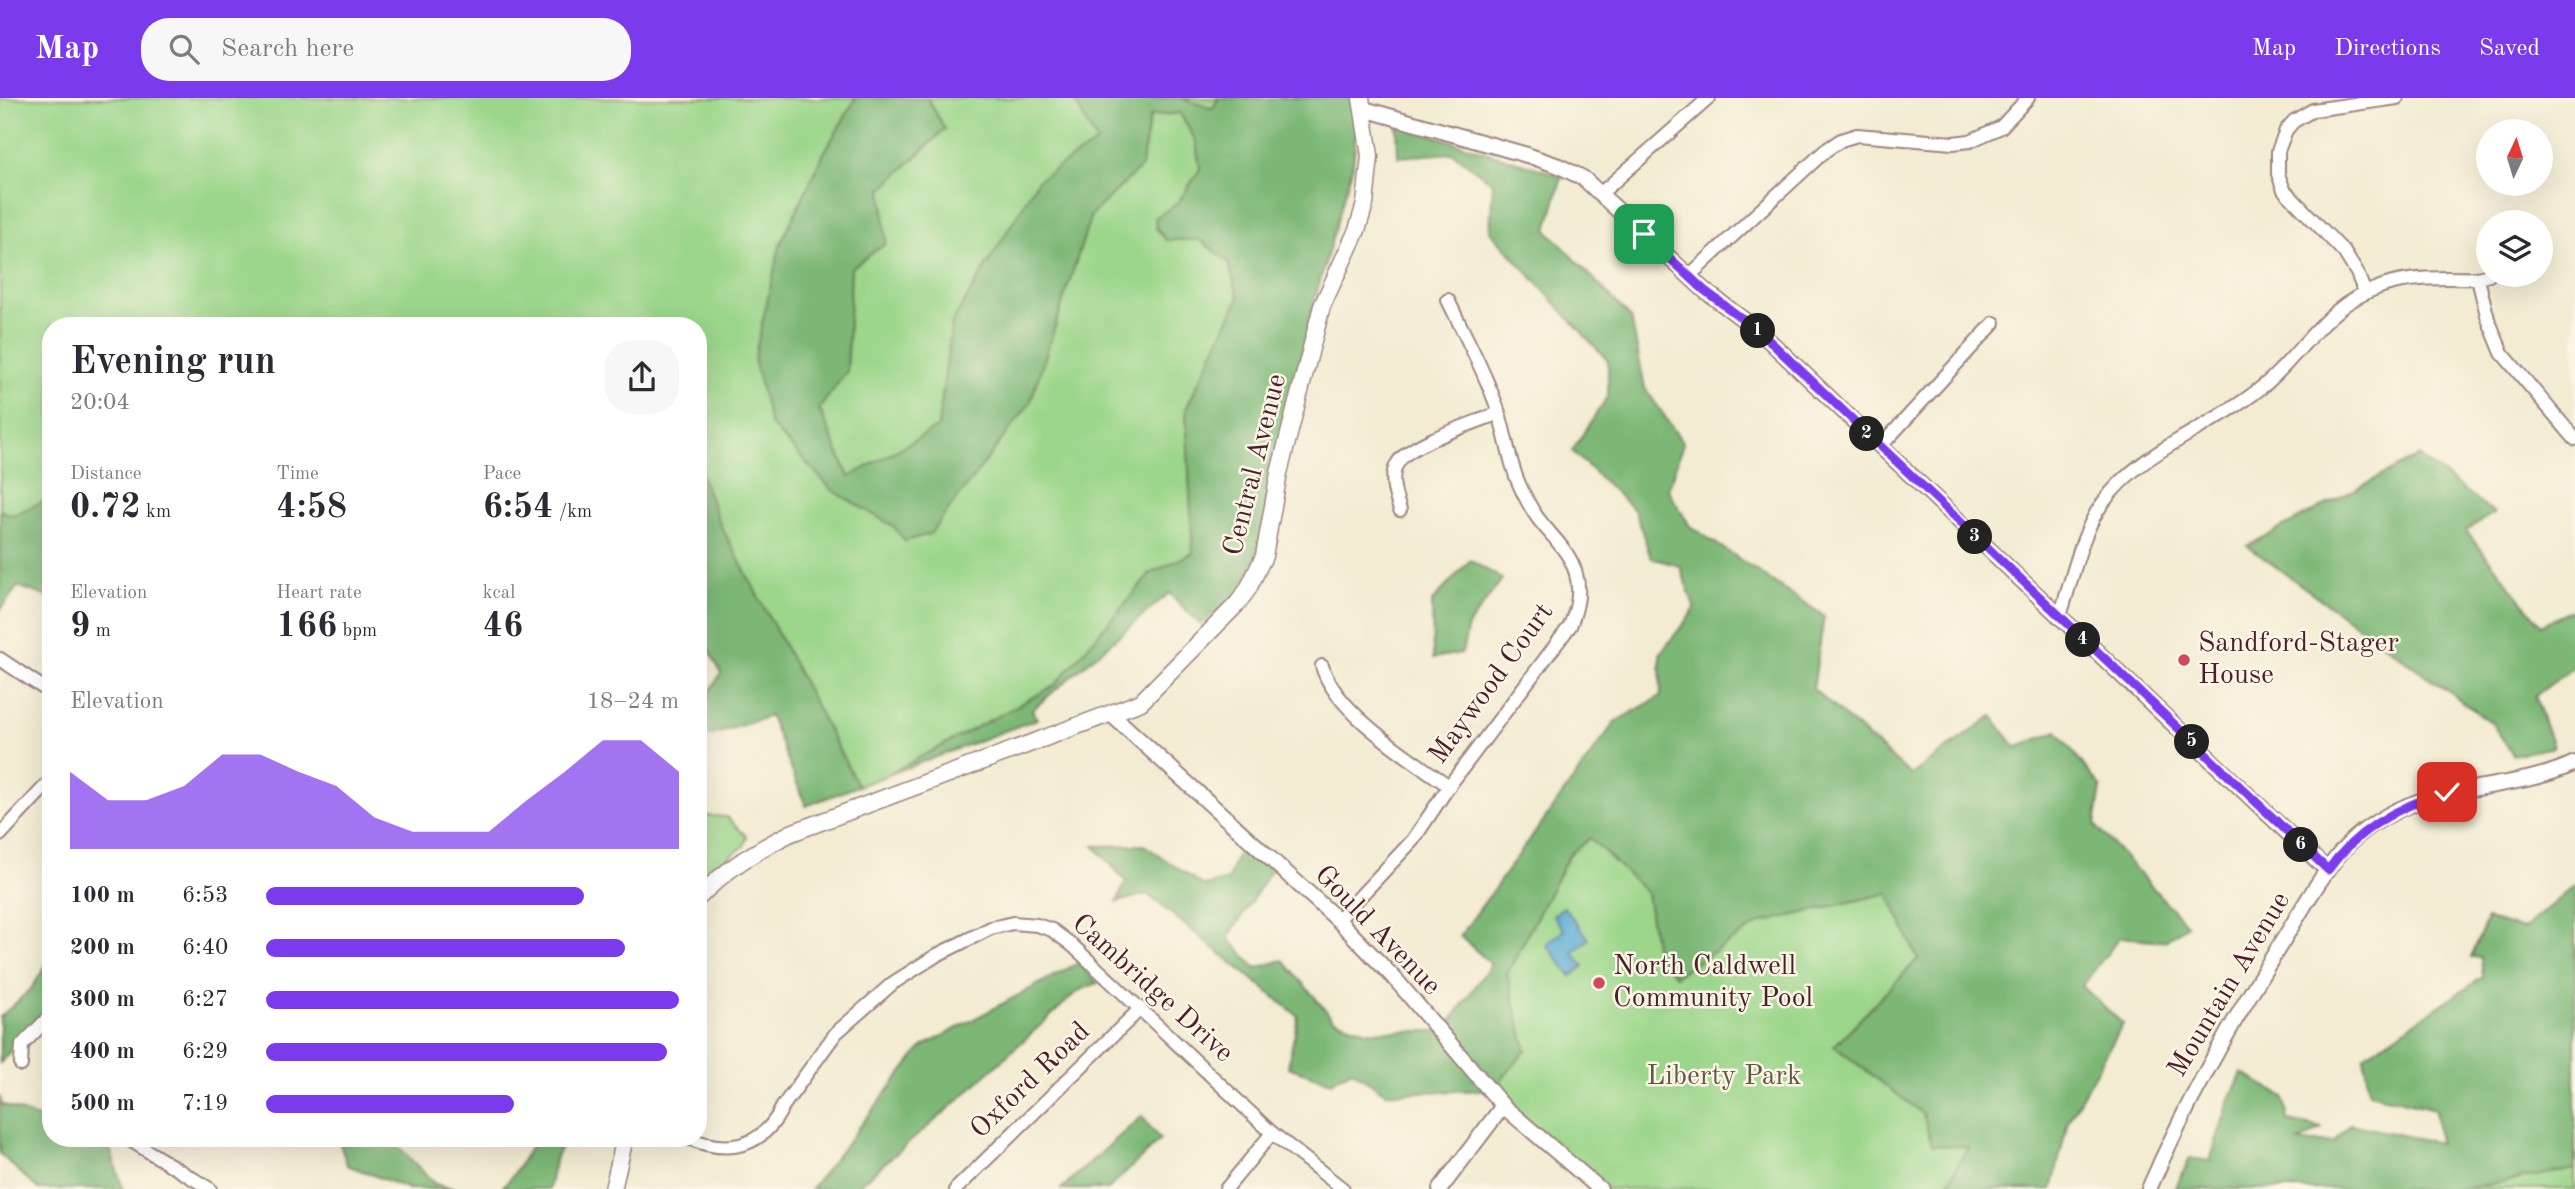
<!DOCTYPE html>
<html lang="en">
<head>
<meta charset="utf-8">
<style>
  body { margin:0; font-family:"Old Standard TT",serif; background:#f7f7f7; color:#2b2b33; height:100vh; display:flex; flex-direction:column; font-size:26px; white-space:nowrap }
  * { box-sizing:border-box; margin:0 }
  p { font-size:23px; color:#7c7c81 }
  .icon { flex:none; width:38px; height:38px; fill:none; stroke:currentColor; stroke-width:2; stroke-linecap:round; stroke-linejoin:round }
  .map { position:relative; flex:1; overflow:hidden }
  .details { position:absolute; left:42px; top:219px; width:665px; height:830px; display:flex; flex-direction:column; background:#fff; border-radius:28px; box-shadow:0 7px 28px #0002 }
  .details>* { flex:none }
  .needle { width:46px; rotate:4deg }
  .buttons { position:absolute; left:2476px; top:21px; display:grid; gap:14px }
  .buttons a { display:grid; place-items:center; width:77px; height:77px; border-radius:50%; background:#fff; box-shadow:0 7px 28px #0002; font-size:35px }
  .pin { position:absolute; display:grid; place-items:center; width:60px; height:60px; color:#fff; margin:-30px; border-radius:14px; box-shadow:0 4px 10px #0006 }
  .km { position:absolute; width:35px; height:35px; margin:-18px; border-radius:50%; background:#222; color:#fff; font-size:19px; line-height:35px; text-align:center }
  .round { display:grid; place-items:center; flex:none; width:74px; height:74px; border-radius:28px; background:#f7f7f7 }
  .headline { display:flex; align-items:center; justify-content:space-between; height:119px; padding:0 28px }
  h1 { font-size:38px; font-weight:600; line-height:52px }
  .stats { display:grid; grid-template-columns:repeat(3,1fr); gap:10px; height:119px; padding:7px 28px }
  .stats div { display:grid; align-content:center }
  .stats b { font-size:35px; font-weight:600 }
  .stats small { font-size:19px; font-weight:400 }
  .stats p { font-size:19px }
  .chart { height:196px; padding:14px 28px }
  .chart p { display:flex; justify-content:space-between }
  .chart svg { width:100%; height:126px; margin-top:7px; fill:#7c3aed; opacity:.7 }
  ul { padding:0 28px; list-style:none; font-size:23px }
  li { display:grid; grid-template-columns:112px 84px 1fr; align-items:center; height:52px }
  li i { height:18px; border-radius:9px; background:#7c3aed }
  header { display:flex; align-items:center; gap:42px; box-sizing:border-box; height:98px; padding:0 35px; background:#7c3aed; color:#fff }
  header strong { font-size:33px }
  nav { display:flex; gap:38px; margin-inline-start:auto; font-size:24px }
  .search { width:490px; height:63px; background:#f7f7f7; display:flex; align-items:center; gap:18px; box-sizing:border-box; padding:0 24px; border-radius:28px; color:#7c7c81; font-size:26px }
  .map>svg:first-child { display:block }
  .green { fill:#9bd68a; stroke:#727a5a; stroke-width:2 }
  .forest { fill:#7cb776; stroke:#636b50; stroke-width:2 }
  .water { fill:#5aabd5; stroke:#526580; stroke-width:2 }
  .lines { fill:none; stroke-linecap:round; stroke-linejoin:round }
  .minor-casing { stroke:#9e867f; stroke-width:16 }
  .tertiary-casing { stroke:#9e867f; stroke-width:18 }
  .secondary-casing { stroke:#9e867f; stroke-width:19 }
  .minor { stroke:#fff; stroke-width:12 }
  .tertiary { stroke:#fff; stroke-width:14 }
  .secondary { stroke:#fff; stroke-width:16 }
  .route-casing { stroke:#fff; stroke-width:14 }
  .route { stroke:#7c3aed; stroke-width:9 }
  .poi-dot { fill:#d1495b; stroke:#fcf5e5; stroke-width:2.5 }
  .labels { text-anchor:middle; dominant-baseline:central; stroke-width:5; stroke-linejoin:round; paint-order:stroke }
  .street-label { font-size:28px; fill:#4a1f2b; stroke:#fcf5e5 }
  .poi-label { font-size:28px; fill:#4a1f2b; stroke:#fcf5e5; text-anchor:start }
  .park-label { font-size:28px; fill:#625648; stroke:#fcf5e5 }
</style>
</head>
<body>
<header>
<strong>Map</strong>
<div class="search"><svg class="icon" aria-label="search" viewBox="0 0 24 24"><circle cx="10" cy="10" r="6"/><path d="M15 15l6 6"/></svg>Search here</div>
<nav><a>Map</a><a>Directions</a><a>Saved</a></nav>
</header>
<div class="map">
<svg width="2575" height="1091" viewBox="0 0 2575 1091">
  <rect width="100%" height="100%" fill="#fcf5e5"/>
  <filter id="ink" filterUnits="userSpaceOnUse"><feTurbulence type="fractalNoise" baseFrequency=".0143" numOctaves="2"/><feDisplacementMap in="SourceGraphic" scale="14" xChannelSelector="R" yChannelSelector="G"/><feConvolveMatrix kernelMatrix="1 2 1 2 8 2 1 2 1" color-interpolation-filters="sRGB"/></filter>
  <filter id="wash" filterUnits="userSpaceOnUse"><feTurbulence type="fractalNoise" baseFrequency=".00686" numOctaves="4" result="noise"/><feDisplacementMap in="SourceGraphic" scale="28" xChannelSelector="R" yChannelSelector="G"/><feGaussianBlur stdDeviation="1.57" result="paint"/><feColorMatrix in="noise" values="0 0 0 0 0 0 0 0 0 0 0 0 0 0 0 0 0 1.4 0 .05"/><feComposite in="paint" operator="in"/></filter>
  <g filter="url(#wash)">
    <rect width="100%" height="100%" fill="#f3ecd3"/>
    <!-- green -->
    <g class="green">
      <polygon points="0,0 856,0 824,55 780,147 832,392 893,428 1030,305 1091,117 1141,69 1150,18 1180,15 1196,43 1200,71 1178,105 1155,120 1166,142 1200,142 1228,163 1240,200 1186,311 1193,455 1151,475 1055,588 885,678 858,688 720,426 698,369 698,228 51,228 51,400 14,417 0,413"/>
      <polygon points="927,0 1073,0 1098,44 1038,83 952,225 938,329 849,379 819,310 847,273 851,170 886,145 882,91 945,31"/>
      <polygon points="1181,0 1218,0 1213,11"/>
      <polygon points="698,717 727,719 747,739 744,748 714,769 698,785"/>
      <polygon points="1590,739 1647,795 1656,854 1675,878 1760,825 1888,795 1918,861 1835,949 1968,1049 1945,1091 1604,1091 1493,992 1526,952 1507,876 1569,757"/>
      <polygon points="2575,1071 2575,1091 2460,1091"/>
    </g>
    <!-- forest -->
    <g class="forest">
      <polygon points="856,0 927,0 945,31 882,91 886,145 851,170 847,273 819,311 849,379 938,329 952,225 1038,82 1097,44 1073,0 1181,0 1213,11 1218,0 1351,0 1357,23 1353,67 1312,211 1255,461 1240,494 1201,527 1169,495 1032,612 1037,621 885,678 1054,588 1151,475 1193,455 1186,311 1239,200 1228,163 1200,142 1166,142 1156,130 1155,120 1178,105 1200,71 1196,43 1180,15 1150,18 1141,69 1091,117 1030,305 930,436 905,443 893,428 832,392 770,326 754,261 780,147 824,55"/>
      <polygon points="1397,26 1562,78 1547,132 1631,220 1645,290 1683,345 1668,392 1690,428 1824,518 1813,591 1911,677 1992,618 2016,650 2057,633 2101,690 2095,727 2187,827 2165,843 2120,839 2082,888 2123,926 2068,1023 2052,1091 1945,1091 1968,1049 1932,1047 1923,1016 1834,948 1918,861 1888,795 1760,825 1675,878 1656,854 1647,795 1590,740 1569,757 1507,876 1526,952 1493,992 1385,995 1352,972 1331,984 1288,969 1298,918 1147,796 1117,804 1126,783 1094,748 1144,747 1204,788 1228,782 1242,744 1271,772 1228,840 1256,870 1283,862 1333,921 1367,933 1444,933 1491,866 1460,838 1615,624 1661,598 1660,556 1695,511 1680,468 1651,460 1635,413 1572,353 1608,298 1608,263 1490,133 1493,85 1453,55 1398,59"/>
      <polygon points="2419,358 2494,415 2466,432 2541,527 2575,511 2575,568 2535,598 2553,649 2513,657 2492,625 2247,448"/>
      <path d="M698 369 720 426 858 688 806 708 770 618 703 640C692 614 708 598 721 575L698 530Z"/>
      <polygon points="51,400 51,500 18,488 0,512 0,413 14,417"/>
      <polygon points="1470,462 1502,481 1468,528 1462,555 1433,560 1432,504"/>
      <polygon points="2575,787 2575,1071 2460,1091 2175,1091 2190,1060 2210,1063 2229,1003 2242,975 2284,999 2288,1023 2322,1030 2299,1044 2335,1044 2350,1026 2439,1045 2435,1011 2369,995 2364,958 2483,879 2481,860 2471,859 2487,821 2523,831"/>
      <polygon points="51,859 51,905 0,965 0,919 31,891"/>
      <polygon points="1078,865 1098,885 1078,893 944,1015 854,1091 811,1091 922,949"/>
      <polygon points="0,998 1,1006 51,1025 51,1040 88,1040 109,1048 123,1091 38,1091 0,1056"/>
      <polygon points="1142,1018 1160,1042 1108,1091 1061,1091"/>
      <polygon points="338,1040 359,1040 395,1045 435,1086 456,1091 409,1091 347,1067"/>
      <polygon points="536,1040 565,1040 556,1059 549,1091 501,1091 514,1076"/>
    </g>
    <!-- water -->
    <polygon class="water" points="1564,809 1589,841 1573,854 1584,868 1571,878 1546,846 1564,832 1553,817"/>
  </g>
  <g filter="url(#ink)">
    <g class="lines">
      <defs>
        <g id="minor">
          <polyline points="1600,96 1709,0"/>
          <polyline points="1689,178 1826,52 1841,42 1857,37 1953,45 1970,43 2001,29 2028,0"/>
          <polyline points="2478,181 2488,221 2502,255 2575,341"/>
          <polyline points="2365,195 2357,175 2344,154 2284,92 2278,76 2278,53 2286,32 2294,23 2313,12 2397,0"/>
          <polyline points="1880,349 1994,225"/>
          <path d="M1400 412C1395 397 1388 377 1399 363 1413 344 1475 325 1499 315"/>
          <path d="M2059 520C2072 485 2080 436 2102 406 2142 349 2217 329 2268 284 2307 249 2326 207 2380 189 2401 181 2425 180 2448 180 2463 180 2475 182 2489 177"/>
          <polyline points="0,561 51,595"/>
          <path d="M1322 568C1335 614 1411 661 1449 688"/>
          <polyline points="0,737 51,682"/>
          <path d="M1338 822 1413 742 1449 688 1570 528C1577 510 1581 495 1576 476 1570 453 1550 437 1537 419 1530 409 1524 397 1519 386 1508 361 1506 335 1497 309 1484 272 1465 238 1448 202"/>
          <polyline points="21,967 22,947 51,917"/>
          <path d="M688 1040C729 1057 763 1050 783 1008L836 935 893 885 937 857 991 830 1013 825 1037 827 1052 832 1072 847 1272 1035 1343 1091"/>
          <polyline points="128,1041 210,1091"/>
          <polyline points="956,1091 1140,911"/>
          <polyline points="1226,1091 1272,1035"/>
        </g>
        <g id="tertiary">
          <polyline points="1364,11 1527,57 1559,68 1583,80 1704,192 1760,234 2327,772"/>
          <polyline points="1111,616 1338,822 1396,882 1503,1008 1600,1091"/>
          <polyline points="1440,1091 1503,1008"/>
          <path d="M2149 1091C2185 1007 2229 930 2277 852 2297 821 2314 787 2338 758 2353 739 2374 724 2396 713 2453 685 2518 692 2575 665"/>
        </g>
        <g id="secondary">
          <path d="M698 800C727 770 754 754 791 735L1141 604 1237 506 1248 491 1264 458 1279 375 1322 208 1357 132 1365 106 1370 58 1361 0"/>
          <polyline points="613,1091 625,1040"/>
        </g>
      </defs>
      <!-- minor casing -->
      <use href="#minor" class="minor-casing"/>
      <!-- tertiary casing -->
      <use href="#tertiary" class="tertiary-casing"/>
      <!-- secondary casing -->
      <use href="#secondary" class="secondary-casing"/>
      <!-- minor -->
      <use href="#minor" class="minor"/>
      <!-- tertiary -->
      <use href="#tertiary" class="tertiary"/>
      <!-- secondary -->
      <use href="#secondary" class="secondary"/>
    </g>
  </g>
  <g class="lines" filter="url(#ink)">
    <defs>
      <path id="route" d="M1644 136 1704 192 1760 234 2328 772C2357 731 2398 708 2447 694"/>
    </defs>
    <!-- route casing -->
    <use href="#route" class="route-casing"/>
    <!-- route -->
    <use href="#route" class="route"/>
  </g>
  <!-- markers -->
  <g class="poi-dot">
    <circle cx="2184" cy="562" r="7"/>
    <circle cx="1599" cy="885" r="7"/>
  </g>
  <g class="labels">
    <!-- street labels -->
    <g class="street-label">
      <text transform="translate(1256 367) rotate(-76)">Central Avenue</text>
      <text transform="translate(1492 586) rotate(-54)">Maywood Court</text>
      <text transform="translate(1377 833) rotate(46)">Gould Avenue</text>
      <text transform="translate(2230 887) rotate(-59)">Mountain Avenue</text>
      <text transform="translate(1152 891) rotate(42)">Cambridge Drive</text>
      <text transform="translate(1031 983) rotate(-44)">Oxford Road</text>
    </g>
    <!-- poi labels -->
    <g class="poi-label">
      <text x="2198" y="546">Sandford-Stager<tspan x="2198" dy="32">House</tspan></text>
      <text x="1613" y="869">North Caldwell<tspan x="1613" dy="32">Community Pool</tspan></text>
    </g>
    <!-- park labels -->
    <g class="park-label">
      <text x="1724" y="979">Liberty Park</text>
    </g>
  </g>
</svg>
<div class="buttons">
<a><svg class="needle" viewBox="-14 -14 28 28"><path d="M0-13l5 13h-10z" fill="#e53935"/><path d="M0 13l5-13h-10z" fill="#7c7c81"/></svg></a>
<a><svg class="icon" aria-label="layers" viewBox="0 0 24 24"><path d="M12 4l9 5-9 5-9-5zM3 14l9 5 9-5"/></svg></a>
</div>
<div class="pin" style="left:1644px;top:136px;background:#1e9e55"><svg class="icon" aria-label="arrive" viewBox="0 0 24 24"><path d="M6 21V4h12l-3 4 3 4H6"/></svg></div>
<div class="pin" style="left:2447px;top:694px;background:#d93025"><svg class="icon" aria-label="check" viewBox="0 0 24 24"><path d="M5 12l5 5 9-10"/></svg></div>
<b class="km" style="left:1758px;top:233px">1</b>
<b class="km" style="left:1867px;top:336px">2</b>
<b class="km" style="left:1975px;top:439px">3</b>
<b class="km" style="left:2083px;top:542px">4</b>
<b class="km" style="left:2192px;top:644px">5</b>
<b class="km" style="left:2301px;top:747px">6</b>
<section class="details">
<div class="headline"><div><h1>Evening run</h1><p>20:04</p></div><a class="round"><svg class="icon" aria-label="share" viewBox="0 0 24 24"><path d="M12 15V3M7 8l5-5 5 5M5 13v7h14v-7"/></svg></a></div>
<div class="stats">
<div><p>Distance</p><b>0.72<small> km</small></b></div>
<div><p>Time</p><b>4:58</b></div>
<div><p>Pace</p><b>6:54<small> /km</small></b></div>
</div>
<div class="stats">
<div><p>Elevation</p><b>9<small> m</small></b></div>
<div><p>Heart rate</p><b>166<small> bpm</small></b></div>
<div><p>kcal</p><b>46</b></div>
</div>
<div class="chart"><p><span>Elevation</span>18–24 m</p>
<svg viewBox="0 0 160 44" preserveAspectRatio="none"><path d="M0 44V17L10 27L20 27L30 22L40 11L50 11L60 17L70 22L80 33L90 38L100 38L110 38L120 27L130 17L140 6L150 6L160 17V44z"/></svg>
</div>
<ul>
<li><b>100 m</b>6:53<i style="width:77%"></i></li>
<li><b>200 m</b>6:40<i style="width:87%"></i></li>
<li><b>300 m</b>6:27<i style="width:100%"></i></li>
<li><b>400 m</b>6:29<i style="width:97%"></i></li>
<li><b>500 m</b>7:19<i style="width:60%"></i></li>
</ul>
</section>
</div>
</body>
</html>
